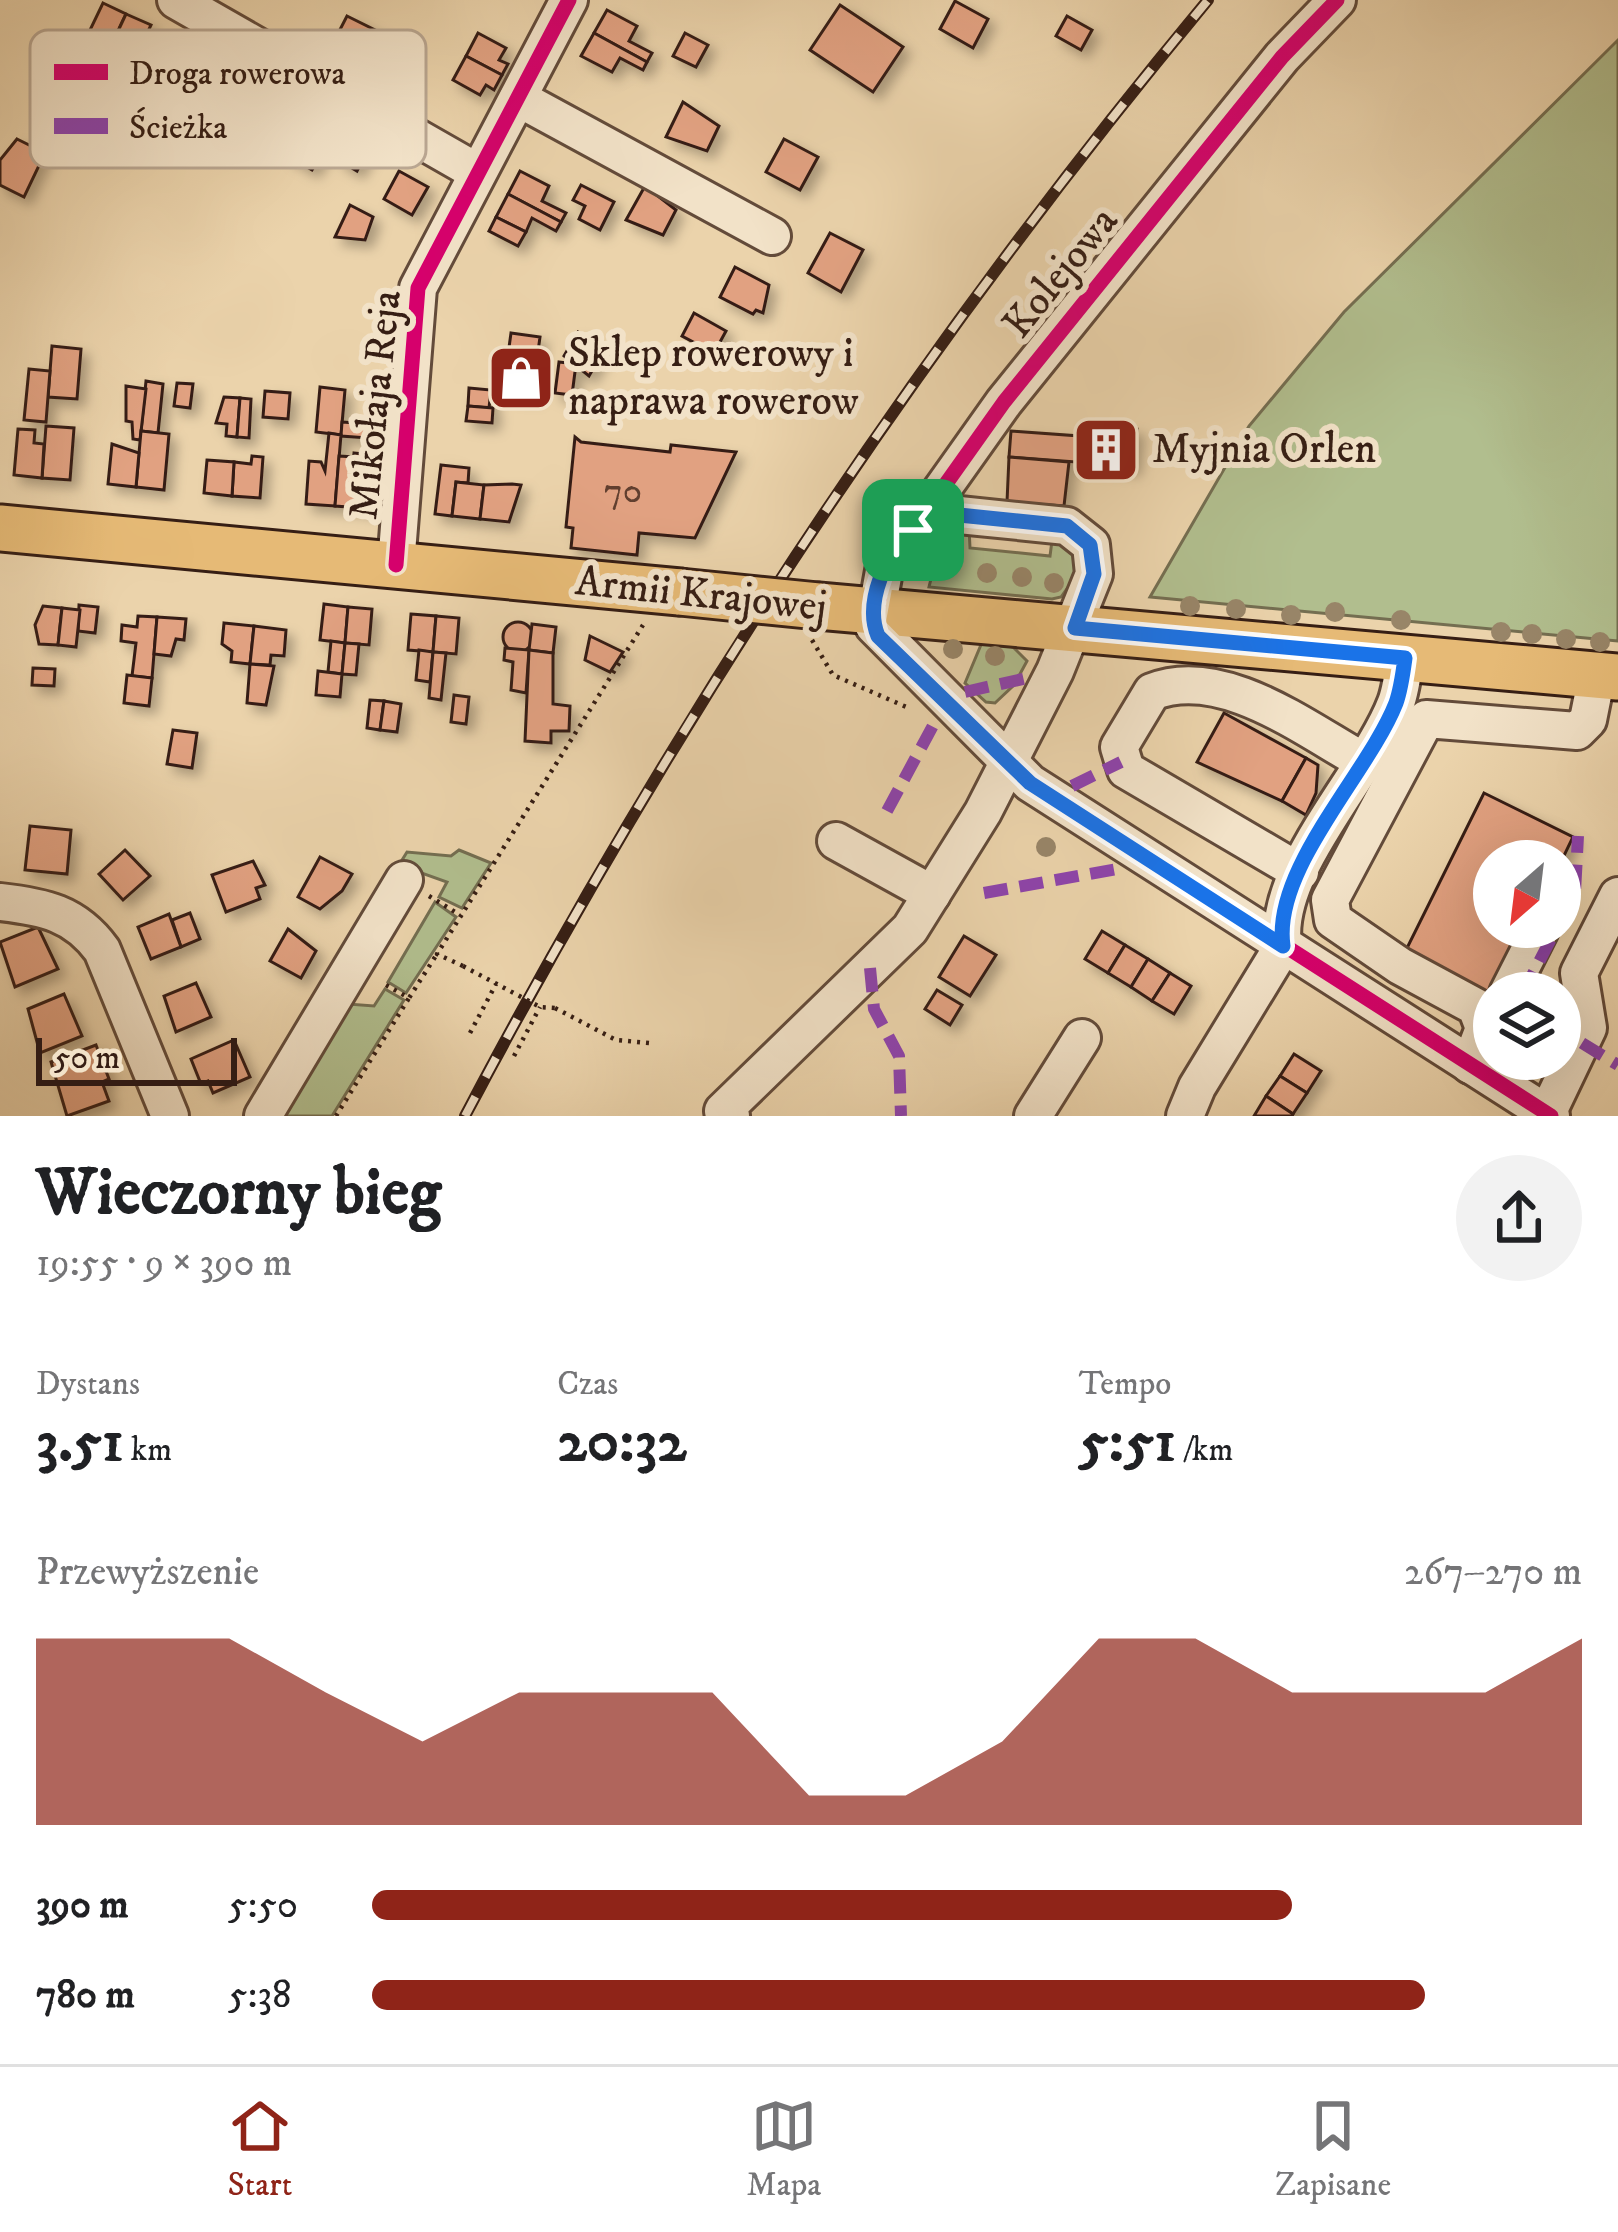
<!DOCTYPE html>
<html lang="pl">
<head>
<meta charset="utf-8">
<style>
  body { margin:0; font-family:"IM FELL DW Pica",serif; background:#f2f2f2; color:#202124; height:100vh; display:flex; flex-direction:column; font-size:45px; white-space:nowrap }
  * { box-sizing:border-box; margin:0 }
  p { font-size:39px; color:#757577 }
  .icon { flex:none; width:66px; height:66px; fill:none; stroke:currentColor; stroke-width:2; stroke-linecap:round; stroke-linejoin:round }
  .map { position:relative; height:1116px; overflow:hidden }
  .panel { display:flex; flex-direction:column; background:#fff; flex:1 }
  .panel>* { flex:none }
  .needle { width:78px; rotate:208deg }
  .tools { position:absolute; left:1473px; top:840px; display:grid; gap:24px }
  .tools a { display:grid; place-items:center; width:108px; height:108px; border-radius:50%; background:#fff; box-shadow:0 12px 48px #0002; font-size:60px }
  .scale { position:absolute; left:36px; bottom:30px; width:201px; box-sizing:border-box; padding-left:12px; border:6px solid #361e14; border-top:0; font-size:33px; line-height:42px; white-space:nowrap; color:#361e14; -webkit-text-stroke:9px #f2e2c8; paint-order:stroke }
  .pin { position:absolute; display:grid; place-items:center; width:102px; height:102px; color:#fff; margin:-51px; border-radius:24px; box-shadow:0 6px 18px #0006 }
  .round { display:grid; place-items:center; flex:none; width:126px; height:126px; border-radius:63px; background:#f2f2f2 }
  .summary { display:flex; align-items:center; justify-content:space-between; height:204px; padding:0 36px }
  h1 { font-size:66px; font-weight:800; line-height:90px }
  .figures { display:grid; grid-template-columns:repeat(3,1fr); gap:18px; height:204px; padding:12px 36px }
  .figures div { display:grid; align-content:center }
  .figures b { font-size:60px; font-weight:800 }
  .figures small { font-size:33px; font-weight:400 }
  .figures p { font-size:33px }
  .chart { height:336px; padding:24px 36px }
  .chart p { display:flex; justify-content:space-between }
  .chart svg { width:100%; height:216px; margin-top:12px; fill:#8f2418; opacity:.7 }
  ul { padding:0 36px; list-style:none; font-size:39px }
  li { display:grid; grid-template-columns:192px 144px 1fr; align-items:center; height:90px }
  li i { height:30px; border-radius:15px; background:#8f2418 }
  .tabs { display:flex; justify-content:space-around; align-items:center; height:168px; border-top:3px solid #e0e0e0; background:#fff; font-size:33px; color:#757577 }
  .tabs a { display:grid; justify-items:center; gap:6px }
  .tabs .on { color:#8f2418 }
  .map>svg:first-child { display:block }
  .green { fill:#b1be8e; stroke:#746e51; stroke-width:3 }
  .building { fill:#e1a181; stroke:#361e14; stroke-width:3; filter:url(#shadow) }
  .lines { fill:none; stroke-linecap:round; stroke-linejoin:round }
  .minor-casing { stroke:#634b3a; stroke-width:42 }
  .major-casing { stroke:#361e14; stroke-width:51 }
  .path { stroke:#361e14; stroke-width:4.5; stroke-dasharray:3 6; stroke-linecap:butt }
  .minor { stroke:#f2e2c8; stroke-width:36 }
  .major { stroke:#e6ba76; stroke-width:45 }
  .rail-casing { stroke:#361e14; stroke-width:12 }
  .rail { stroke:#f2e2c8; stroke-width:8; stroke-dasharray:22; stroke-linecap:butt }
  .major-bridge-casing { stroke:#361e14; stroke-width:51; stroke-linecap:butt }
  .path-bridge { stroke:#361e14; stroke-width:4.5; stroke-dasharray:3 6; stroke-linecap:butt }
  .major-bridge { stroke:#e6ba76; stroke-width:45 }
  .quiet { stroke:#8e44ad; stroke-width:12; stroke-dasharray:24 12; stroke-linecap:butt }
  .cycleway-casing { stroke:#f2e2c8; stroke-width:22 }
  .cycleway { stroke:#d6006c; stroke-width:15 }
  .tree { fill:#988568 }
  .route-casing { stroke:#fff; stroke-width:24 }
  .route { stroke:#1a73e8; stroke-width:15 }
  .labels { text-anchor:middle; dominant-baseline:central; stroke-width:12; stroke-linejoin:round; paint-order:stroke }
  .number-label { font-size:36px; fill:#613f2f }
  .street-label { font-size:42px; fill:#361e14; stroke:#f2e2c8 }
  .poi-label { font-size:42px; fill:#361e14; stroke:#f2e2c8; text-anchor:start }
  .key { fill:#f2e2c8; stroke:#baa792; stroke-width:3 }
  .key-label { font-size:33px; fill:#361e14 }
</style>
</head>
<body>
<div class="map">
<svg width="1618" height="1116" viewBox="0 0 1618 1116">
  <defs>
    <filter id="shadow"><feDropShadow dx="7" dy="7" stdDeviation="6" flood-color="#0004"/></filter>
  </defs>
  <rect width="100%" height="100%" fill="#ebd3ab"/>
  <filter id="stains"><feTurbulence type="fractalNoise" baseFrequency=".00167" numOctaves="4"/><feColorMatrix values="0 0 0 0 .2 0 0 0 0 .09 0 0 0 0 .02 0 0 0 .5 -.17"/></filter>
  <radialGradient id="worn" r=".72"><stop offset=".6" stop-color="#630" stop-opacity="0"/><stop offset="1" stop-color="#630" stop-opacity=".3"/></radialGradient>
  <!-- green -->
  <g class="green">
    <polygon points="1618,40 1618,641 1150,597 1249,426 1344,312"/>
    <polygon points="969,528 970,548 1050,556 1053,533 1074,549 1081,569 1061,597 1052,599 929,587 941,539"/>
    <polygon points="983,640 1013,647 1027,661 1014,685 995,703 986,702 965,683"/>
    <polygon points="459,850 491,863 462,908 439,897 447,882 399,865 407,852 451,856"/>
    <polygon points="435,902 456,917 406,993 388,982"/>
    <polygon points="385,989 404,1000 332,1116 278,1116 348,1004 374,1006"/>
  </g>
  <!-- building -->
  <g class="building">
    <polygon points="955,1 988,19 973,48 940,29"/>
    <polygon points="103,3 126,14 102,65 94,62 106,38 90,30"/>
    <polygon points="840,5 903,47 873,92 810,50"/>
    <polygon points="607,10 637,26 629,41 652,53 647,62 594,33"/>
    <polygon points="126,14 151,25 138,53 122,46 111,69 102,65"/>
    <polygon points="347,16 381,33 365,64 331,47"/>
    <polygon points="1067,16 1092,30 1081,50 1056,36"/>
    <polygon points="478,33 506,48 499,60 508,64 502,75 466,56"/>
    <polygon points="594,33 647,62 643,70 620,58 612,72 581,56"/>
    <polygon points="685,33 708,45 696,67 673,56"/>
    <polygon points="466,56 502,75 494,90 486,85 480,95 453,80"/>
    <polygon points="683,102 719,126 707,151 666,137"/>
    <polygon points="305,119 333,136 312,170 285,154"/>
    <polygon points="353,131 371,142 357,171 337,159"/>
    <polygon points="17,139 45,153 24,197 0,185 0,160"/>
    <polygon points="784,139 818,157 800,190 766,172"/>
    <polygon points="399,171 428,187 412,215 384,199"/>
    <polygon points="520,171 549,186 542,201 566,213 561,222 508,194"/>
    <polygon points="581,185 614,202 600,230 579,219 585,206 573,200"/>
    <polygon points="645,186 676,210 663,235 626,220"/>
    <polygon points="508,194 561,222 556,231 532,218 526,232 496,217"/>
    <polygon points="350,205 373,217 365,240 335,237"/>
    <polygon points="496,217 526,232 518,246 489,231"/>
    <polygon points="830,233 863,250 841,292 808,273"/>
    <polygon points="735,267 769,285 763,313 756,310 753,314 720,297"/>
    <polygon points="694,313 726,331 714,353 682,336"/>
    <polygon points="578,332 605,348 589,376 564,356"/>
    <polygon points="511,333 540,337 532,395 503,391"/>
    <polygon points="52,346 81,349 77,399 48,397"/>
    <polygon points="559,362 576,364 572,395 555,393"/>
    <polygon points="29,369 50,371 46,422 24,420"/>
    <polygon points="146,381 163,384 158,433 141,431"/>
    <polygon points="177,383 193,384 190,408 174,406"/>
    <polygon points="126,386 146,389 140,440 133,439 132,422 126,421"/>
    <polygon points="320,387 345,390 341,435 316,432"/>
    <polygon points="469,388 491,390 489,408 468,406"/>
    <polygon points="265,391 290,393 288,419 263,417"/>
    <polygon points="224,397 240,398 237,437 226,436 227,424 216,423"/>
    <polygon points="240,398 251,399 249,438 237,437"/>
    <polygon points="468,406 493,408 492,423 466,421"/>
    <polygon points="342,422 369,424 368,438 341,436"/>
    <polygon points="1092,424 1137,429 1133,468 1076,462 1079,436 1091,438"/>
    <polygon points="46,426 74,428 70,480 42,478"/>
    <polygon points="18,429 35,430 34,443 44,444 42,478 14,475"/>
    <polygon points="141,431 169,434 164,490 136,487"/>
    <polygon points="1011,431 1079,436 1076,462 1009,457"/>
    <polygon points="329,433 341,435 335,506 306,504 309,461 321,462 325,471"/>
    <polygon points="575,437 581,442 670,452 671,445 736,452 695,538 639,533 637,555 571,548 573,528 566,527"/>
    <polygon points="112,444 139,453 136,487 108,484"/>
    <polygon points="354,453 382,456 386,461 379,510 362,509 365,474 352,473"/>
    <polygon points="252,456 263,457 260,498 232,496 234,462 251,464"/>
    <polygon points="339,456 354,457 352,473 365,474 362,508 335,506"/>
    <polygon points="1009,457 1069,462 1064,506 1007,502"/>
    <polygon points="207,460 234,462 232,496 204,493"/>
    <polygon points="441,465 469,468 468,483 456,482 452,516 435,514"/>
    <polygon points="456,482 484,485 480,519 452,516"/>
    <polygon points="512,484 521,485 509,522 480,519 484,485"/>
    <polygon points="324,604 348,607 345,643 320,640"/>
    <polygon points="79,605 98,607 95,633 78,631"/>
    <polygon points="43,606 62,608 58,645 39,644 35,625"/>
    <polygon points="348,607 372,609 369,645 345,643"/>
    <polygon points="62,608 80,610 76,647 58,645"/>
    <polygon points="411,614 436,616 433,652 408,650"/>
    <polygon points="138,616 157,617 152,678 132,676 136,643 121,641 122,625 137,627"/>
    <polygon points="436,616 459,618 456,654 433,652"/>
    <polygon points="157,617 186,619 184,640 176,639 171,656 154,654"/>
    <circle cx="518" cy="637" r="15"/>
    <polygon points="224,623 254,626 250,664 231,662 232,651 222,644"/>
    <polygon points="532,624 556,627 553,653 529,650"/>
    <polygon points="254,626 286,630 284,656 271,655 270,665 250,664"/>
    <polygon points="590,636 623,652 610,672 585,660"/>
    <polygon points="331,641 345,643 342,674 328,672"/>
    <polygon points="345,643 359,644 356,675 342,674"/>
    <polygon points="505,648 529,650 526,693 511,690 513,662 504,660"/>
    <polygon points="419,650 433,652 430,682 416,680"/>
    <polygon points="529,650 553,653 553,704 570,706 569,731 551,731 551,743 525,741"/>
    <polygon points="433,652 446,653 441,700 429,698"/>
    <polygon points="250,664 274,666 266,705 247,703"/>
    <polygon points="33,668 55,669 54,686 32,685"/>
    <polygon points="318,671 342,674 340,697 316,695"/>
    <polygon points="127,675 152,678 149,706 124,703"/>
    <polygon points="454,695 469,697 466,724 451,722"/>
    <polygon points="370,700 384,701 380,730 367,728"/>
    <polygon points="384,701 401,704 397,732 380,730"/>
    <polygon points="1224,713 1306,758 1282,801 1197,762"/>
    <polygon points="173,730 197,733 192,768 167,764"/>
    <polygon points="1306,758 1318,765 1316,793 1306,815 1282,801"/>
    <polygon points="1484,793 1573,837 1560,864 1494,861 1494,927 1529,927 1494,996 1405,952"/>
    <polygon points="30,826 71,830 67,874 25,870"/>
    <polygon points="125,850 150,876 123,900 99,874"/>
    <polygon points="320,857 352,874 342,891 320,909 298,897"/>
    <polygon points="253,861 265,885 256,888 260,899 226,912 212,875"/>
    <polygon points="190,913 200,939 181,947 172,920"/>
    <polygon points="169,914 181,947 151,959 138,927"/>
    <polygon points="38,927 58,969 15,987 0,942"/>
    <polygon points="288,929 316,951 301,978 270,961"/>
    <polygon points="1102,931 1125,945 1108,973 1085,959"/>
    <polygon points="964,936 996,955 970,996 939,977"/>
    <polygon points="1125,945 1148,959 1131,987 1108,973"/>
    <polygon points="1148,959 1170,973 1152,1001 1131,987"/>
    <polygon points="1170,973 1191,986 1174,1014 1152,1001"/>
    <polygon points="196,983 211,1017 176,1032 164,996"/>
    <polygon points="937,990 962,1005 950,1025 925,1009"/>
    <polygon points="64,994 82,1036 40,1053 28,1009"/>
    <polygon points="234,1040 250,1077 213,1093 208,1081 201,1084 191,1059"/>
    <polygon points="96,1045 109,1079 102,1082 109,1101 67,1116 51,1062"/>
    <polygon points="1294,1054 1321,1071 1307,1093 1280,1076"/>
    <polygon points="1280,1076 1307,1093 1293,1114 1266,1096"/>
    <polygon points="1266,1096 1293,1114 1292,1116 1254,1116"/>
  </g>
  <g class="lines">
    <defs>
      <g id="minor">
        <polyline points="176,0 477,172"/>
        <polyline points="1337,0 1282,57 1004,402 884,571 874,626 1030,783 1551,1116"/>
        <polyline points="518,98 772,236"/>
        <polyline points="396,565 418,288 569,0"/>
        <polyline points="836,841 932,894"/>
        <path d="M1300 872 1126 770 1119 747 1152 692C1222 664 1305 729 1363 761"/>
        <path d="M0 902C44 907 75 913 102 950L170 1116"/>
        <path d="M1283 946C1272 870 1369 774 1396 703 1401 689 1403 673 1405 658"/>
        <polyline points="1508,993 1540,930"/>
        <polyline points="1470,1065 1484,1028 1476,1007 1400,966 1333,920 1330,900 1426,719 1577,731 1588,720 1597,675"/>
        <polyline points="263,1116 404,880"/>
        <polyline points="731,1116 723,1111 910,929 983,812 1055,671 1094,574 1091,545 1067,526 959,515 913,530"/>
        <polyline points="1033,1116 1082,1038"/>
        <polyline points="1185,1116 1197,1087 1283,946"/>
        <polyline points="1546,1116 1588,1028 1579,973 1618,896"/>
      </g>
      <g id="major">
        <polyline points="0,528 680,592"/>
        <polyline points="818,606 1618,677"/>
      </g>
    </defs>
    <!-- minor casing -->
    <use href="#minor" class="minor-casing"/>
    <!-- major casing -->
    <use href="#major" class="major-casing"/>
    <!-- path -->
    <g class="path">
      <polyline points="812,640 833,675 911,709"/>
      <polyline points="429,896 460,915"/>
      <polyline points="463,966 437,954 643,625"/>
      <polyline points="386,985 409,998 437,954"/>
      <polyline points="555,1008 616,1040 649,1043"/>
      <polyline points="470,1033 496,984"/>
      <polyline points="514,1056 540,1007"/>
      <polyline points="336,1116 409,998"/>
    </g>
    <!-- minor -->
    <use href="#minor" class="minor"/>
    <!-- major -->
    <use href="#major" class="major"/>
    <defs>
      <path id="rail" d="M465 1116C675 718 920 346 1208 0"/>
    </defs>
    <!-- rail casing -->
    <use href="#rail" class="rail-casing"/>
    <!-- rail -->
    <use href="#rail" class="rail"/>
    <defs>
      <polyline id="major-bridge" points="680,592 818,606"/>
    </defs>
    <!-- major-bridge casing -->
    <use href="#major-bridge" class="major-bridge-casing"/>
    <!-- path-bridge -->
    <polyline class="path-bridge" points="463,966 540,1007 555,1008"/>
    <!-- major-bridge -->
    <use href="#major-bridge" class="major-bridge"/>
    <!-- quiet -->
    <g class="quiet">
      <polyline points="965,692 1027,678"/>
      <polyline points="1072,786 1121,762"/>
      <polyline points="887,811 936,720"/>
      <polyline points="984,893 1117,869"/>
      <polyline points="1560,921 1575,892 1578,836"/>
      <polyline points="870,968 874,1009 899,1056 901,1116"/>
      <polyline points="1523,993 1557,927"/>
      <polyline points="1484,1028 1494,1034"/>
      <polyline points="1582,1043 1618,1065"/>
    </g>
    <defs>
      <g id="cycleway">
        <polyline points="1337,0 1282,57 1004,402 884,571 874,626 1030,783 1551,1116"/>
        <polyline points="396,565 418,288 569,0"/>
      </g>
    </defs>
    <!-- cycleway casing -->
    <use href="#cycleway" class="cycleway-casing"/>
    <!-- cycleway -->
    <use href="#cycleway" class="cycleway"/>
  </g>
  <!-- trees -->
  <g class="tree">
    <circle cx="934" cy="560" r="10"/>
    <circle cx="987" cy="573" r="10"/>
    <circle cx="1022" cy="577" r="10"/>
    <circle cx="1054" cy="583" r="10"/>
    <circle cx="1190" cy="606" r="10"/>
    <circle cx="1236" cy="609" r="10"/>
    <circle cx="1335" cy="612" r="10"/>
    <circle cx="1291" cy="615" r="10"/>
    <circle cx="1401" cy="620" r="10"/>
    <circle cx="1501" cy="632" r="10"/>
    <circle cx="1532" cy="634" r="10"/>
    <circle cx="1566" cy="639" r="10"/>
    <circle cx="1600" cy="642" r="10"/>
    <circle cx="953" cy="649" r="10"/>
    <circle cx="995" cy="656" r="10"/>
    <circle cx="1046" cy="847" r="10"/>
  </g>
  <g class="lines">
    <defs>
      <path id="route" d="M959 515 1067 526 1090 545 1094 574 1075 628 1405 658C1403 673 1401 689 1396 703 1368 774 1272 869 1283 946L1030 783 878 636C864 603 886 552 913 530 925 520 944 517 959 515Z"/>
    </defs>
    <!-- route casing -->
    <use href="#route" class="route-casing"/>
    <!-- route -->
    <use href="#route" class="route"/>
  </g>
  <!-- icons -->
  <defs>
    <symbol id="shop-square" viewBox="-11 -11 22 22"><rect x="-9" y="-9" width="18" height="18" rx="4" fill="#8f2418" stroke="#f2e2c8"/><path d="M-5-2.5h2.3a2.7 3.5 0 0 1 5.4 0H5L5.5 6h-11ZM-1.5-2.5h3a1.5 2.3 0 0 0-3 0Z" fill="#fff"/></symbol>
    <symbol id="building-square" viewBox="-11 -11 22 22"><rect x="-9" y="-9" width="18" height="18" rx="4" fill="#8f2418" stroke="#f2e2c8"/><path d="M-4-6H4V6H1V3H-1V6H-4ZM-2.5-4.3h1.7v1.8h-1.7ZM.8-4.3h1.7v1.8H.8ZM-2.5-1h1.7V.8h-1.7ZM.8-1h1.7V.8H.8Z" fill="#fff"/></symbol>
  </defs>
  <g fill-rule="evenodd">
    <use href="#shop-square" x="483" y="340" width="76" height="76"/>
    <use href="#building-square" x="1068" y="412" width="76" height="76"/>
  </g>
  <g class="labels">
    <!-- number labels -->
    <g class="number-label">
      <text x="623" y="491">70</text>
    </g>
    <!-- street labels -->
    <g class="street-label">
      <text transform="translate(1061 273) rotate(-51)">Kolejowa</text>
      <text transform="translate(376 405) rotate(-84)">Mikołaja Reja</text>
      <text transform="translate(701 595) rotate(6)">Armii Krajowej</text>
    </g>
    <!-- poi labels -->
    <g class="poi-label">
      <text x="568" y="354">Sklep rowerowy i<tspan x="568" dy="48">naprawa rowerow</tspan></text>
      <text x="1152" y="450">Myjnia Orlen</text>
    </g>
  </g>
  <!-- legend -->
  <rect x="30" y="30" width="396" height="138" rx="18" class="key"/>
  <rect x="54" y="64" width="54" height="16" fill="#d6006c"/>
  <rect x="54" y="118" width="54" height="16" fill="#8e44ad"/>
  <g class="key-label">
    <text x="129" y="84">Droga rowerowa</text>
    <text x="129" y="138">Ścieżka</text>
  </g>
  <rect width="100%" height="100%" filter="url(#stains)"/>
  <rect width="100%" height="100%" fill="url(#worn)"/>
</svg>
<div class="tools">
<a><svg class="needle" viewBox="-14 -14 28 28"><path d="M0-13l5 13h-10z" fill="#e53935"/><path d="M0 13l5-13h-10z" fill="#757577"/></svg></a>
<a><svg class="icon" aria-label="layers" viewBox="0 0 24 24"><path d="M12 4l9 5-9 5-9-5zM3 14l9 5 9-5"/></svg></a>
</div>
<div class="scale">50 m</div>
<div class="pin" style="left:913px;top:530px;background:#1e9e55"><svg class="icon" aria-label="arrive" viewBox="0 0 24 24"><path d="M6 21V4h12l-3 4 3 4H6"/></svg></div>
</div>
<section class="panel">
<div class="summary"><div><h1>Wieczorny bieg</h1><p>19:55 · 9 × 390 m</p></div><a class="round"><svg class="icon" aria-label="share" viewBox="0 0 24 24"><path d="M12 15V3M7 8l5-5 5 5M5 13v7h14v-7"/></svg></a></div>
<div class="figures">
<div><p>Dystans</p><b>3.51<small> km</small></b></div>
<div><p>Czas</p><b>20:32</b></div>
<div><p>Tempo</p><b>5:51<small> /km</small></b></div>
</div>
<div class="chart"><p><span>Przewyższenie</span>267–270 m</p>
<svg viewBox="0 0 160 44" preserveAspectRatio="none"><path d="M0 44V6L10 6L20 6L30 17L40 27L50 17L60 17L70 17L80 38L90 38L100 27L110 6L120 6L130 17L140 17L150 17L160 6V44z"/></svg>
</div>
<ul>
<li><b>390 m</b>5:50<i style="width:76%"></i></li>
<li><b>780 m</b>5:38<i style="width:87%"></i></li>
</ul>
</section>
<nav class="tabs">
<a class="on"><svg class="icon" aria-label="home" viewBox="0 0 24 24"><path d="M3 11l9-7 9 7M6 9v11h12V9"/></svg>Start</a>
<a><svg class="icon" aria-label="map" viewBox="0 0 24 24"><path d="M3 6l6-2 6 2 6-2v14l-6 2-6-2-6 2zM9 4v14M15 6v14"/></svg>Mapa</a>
<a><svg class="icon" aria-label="saved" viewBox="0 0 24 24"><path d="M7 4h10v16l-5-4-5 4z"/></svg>Zapisane</a>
</nav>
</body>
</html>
